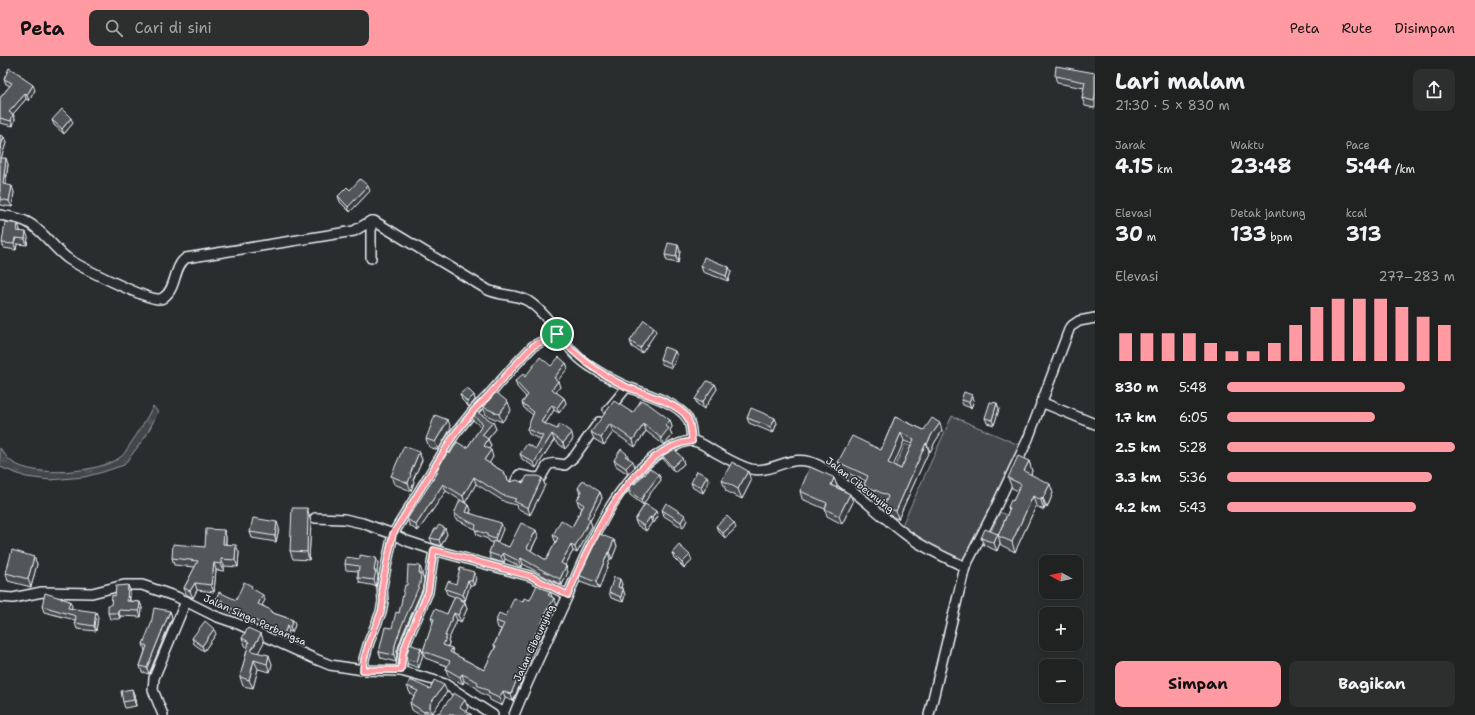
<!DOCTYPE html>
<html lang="id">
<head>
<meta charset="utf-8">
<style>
  body { margin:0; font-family:"Shantell Sans",sans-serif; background:#2d2f2f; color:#f1f3f6; height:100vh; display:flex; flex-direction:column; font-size:15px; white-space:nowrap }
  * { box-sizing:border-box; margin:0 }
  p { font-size:13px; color:#a2a4a5 }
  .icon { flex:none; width:22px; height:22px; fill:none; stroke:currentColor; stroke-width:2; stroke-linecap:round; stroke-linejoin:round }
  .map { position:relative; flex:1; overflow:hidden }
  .sheet { display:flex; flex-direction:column; background:#202222; width:380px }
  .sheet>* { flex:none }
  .needle { width:26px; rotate:278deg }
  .controls { position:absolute; left:1039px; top:499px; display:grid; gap:8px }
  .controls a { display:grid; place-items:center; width:44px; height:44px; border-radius:8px; background:#202222; box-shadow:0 2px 6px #0003,0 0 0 1px #3d3f40; font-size:20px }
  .pin { position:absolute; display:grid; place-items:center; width:34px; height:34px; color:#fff; margin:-17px; border:2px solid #fff; border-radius:50%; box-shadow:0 1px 4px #0007 }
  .round { display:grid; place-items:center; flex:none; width:42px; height:42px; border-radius:8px; background:#2d2f2f }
  .overview { display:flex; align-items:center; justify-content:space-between; height:68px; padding:0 20px }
  h1 { font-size:22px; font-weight:700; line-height:30px }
  .metrics { display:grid; grid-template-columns:repeat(3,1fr); gap:6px; height:68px; padding:4px 20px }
  .metrics div { display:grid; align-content:center }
  .metrics b { font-size:20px; font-weight:700 }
  .metrics small { font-size:11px; font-weight:400 }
  .metrics p { font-size:11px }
  .chart { height:112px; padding:8px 20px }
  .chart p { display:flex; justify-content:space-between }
  .chart svg { width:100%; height:72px; margin-top:4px; stroke:#ff9aa2; stroke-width:6 }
  .button { display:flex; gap:8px; margin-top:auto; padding:8px 20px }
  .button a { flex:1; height:46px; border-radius:8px; background:#ff9aa2; color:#111; font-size:16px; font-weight:700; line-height:46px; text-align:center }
  .button a+a { background:#2d2f2f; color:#f1f3f6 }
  ul { padding:0 20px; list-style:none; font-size:13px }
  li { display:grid; grid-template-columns:64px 48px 1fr; align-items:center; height:30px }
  li i { height:10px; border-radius:5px; background:#ff9aa2 }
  header { display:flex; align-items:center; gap:24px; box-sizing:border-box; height:56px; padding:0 20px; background:#ff9aa2; color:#111 }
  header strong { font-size:19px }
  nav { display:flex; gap:22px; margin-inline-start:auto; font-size:14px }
  .search { width:280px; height:36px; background:#2d2f2f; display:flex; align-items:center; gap:10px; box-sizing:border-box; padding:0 14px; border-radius:8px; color:#a2a4a5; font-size:15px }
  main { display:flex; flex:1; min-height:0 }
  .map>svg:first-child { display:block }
  .grass { fill:url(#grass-tufts); stroke:#959ca0 }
  .garden { fill:#424648; stroke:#959ca0 }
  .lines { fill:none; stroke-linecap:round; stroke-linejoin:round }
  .minor-casing { stroke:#e8f1f8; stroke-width:12 }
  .minor { stroke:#2a2d2e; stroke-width:9 }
  .wall { fill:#474b4d; stroke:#e8f1f8; fill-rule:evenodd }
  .shaded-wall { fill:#3a3d3e; stroke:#e8f1f8 }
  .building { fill:#535759; stroke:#e8f1f8; fill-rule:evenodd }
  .route-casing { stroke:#fff; stroke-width:8 }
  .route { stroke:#ff9aa2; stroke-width:5 }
  .labels { text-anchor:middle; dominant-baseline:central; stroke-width:3; stroke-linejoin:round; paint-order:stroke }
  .street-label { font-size:10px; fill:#e8f1f8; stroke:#2a2d2e }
</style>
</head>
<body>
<header>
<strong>Peta</strong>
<div class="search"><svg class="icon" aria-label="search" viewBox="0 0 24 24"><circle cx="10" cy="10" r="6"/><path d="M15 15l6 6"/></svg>Cari di sini</div>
<nav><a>Peta</a><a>Rute</a><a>Disimpan</a></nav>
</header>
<main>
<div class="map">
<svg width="1095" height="659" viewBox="0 0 1095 659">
  <defs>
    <pattern id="grass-tufts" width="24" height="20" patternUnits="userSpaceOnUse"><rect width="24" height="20" fill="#424648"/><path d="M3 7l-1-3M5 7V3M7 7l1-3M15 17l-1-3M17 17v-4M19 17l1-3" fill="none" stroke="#5d6163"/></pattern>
  </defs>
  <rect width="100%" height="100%" fill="#2a2d2e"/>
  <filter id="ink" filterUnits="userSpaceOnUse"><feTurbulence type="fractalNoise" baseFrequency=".025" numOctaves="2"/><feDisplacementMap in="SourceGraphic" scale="8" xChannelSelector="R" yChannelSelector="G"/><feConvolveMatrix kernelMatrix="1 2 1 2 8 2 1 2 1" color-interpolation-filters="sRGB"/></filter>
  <g filter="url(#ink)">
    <!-- grass -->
    <path class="grass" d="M153 350 158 356 146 380 124 409 103 416 84 421 50 424 26 421 0 411V392C4 396 7 403 12 406 35 422 101 417 122 400 125 397 127 393 129 390 138 377 146 364 153 350Z"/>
    <!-- garden -->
    <g class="garden">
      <polygon points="952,360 1019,389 964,505 932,490 902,469"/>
      <polygon points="905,388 914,392 903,417 894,413"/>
      <polygon points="847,419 867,428 862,437 845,423"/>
      <polygon points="1000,456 1012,462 1002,484 990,478"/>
    </g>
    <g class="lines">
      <defs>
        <g id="minor">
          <path d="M0 159C10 161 23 162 32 169 45 178 54 192 67 202 78 210 147 244 159 243 161 243 163 242 164 241 177 232 173 211 186 202L354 175 371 165H374L488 234C501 240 515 238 528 245 554 262 564 295 591 311 602 318 615 326 628 331 645 338 669 344 683 357 691 364 691 374 692 385"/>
          <polyline points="371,165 371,202"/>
          <polyline points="1041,346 1095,368"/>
          <polyline points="608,354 627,331"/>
          <path d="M515 427 519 419 535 422 541 421C548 407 549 405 565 409L574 401 599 366"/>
          <polyline points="315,462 344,463 362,467 393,478 407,485 434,494 530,520 568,539"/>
          <polyline points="0,541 13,542 42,536 92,537 124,529 142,529 177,541 215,560 238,568 313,602 330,609 363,614 401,615 433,624 445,628 493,659"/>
          <polyline points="363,614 364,603 369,586 381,556 383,546 382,530 393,478 454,379 474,354 488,340 514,310 533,290 557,278"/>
          <polyline points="401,615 403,597 408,582 428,536 434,494"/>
          <polyline points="163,659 153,634 154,622 186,545"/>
          <path d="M514 659C529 621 547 585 564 548 587 497 615 417 670 392 677 389 685 384 692 385 700 385 708 392 715 396 726 402 739 410 751 413 774 418 791 395 818 409 827 414 836 421 844 428 865 444 884 462 905 478 923 492 945 501 965 511"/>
          <polyline points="929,659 965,511 994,455 1028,383 1070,271 1079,265 1095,262"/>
        </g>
      </defs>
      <!-- minor casing -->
      <use href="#minor" class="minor-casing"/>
      <!-- minor -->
      <use href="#minor" class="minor"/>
    </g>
    <!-- wall -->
    <g class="wall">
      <polygon points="1095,17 1095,52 1085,50 1082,42 1084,32 1057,27 1055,20"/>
      <polygon points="22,21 35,34 29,45 26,43 13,58 15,63 13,70 0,67 0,42 10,30 6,28 4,23"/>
      <polygon points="52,64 73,67 64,78 54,69"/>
      <polygon points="0,79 6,87 1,102 8,108 6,128 14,136 12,151 0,149"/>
      <polygon points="350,134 370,135 350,156 340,146 338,140"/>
      <polygon points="20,173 20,175 28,181 27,189 17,188 16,194 4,192 2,187"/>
      <polygon points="678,189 680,195 678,207 667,205 665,199"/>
      <polygon points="701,210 729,211 731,216 728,225 703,216"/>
      <polygon points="656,276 642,297 632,291 630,285"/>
      <polygon points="677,300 672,312 662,308 660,303"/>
      <polygon points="566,307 568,312 557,325 560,331 556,336 564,342 566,347 559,357 554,354 545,368 573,383 565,393 554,384 536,412 522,403 520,398 536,393 541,384 529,378 527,373 533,359 524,352 522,347 526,341 517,331 515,325 525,321 551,310"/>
      <polygon points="715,328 717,333 704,353 697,348 695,343"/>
      <polygon points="460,338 474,339 475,344 469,351 462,344"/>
      <polygon points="972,339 974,344 971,352 963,349 961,344"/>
      <polygon points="997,347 999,353 994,369 987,367 985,362"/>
      <polygon points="483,351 511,354 502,366 486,359"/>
      <polygon points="471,357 493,366 496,373 488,383 491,390 489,393 493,401 489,407 504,416 505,419 507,420 508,424 510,426 523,427 542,422 545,429 530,459 517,452 516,449 505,446 476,428 465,447 446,435 418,475 410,470 407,463 437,417 436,415 450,398 467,392 481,371 473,364"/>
      <polygon points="633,357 670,364 672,371 670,374 672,380 664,389 646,375 635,391 613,376 604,389 594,383 591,376"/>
      <path d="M895 361 924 374 940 367 942 375 935 386 930 396 929 395 898 463 893 461 888 456 885 448 886 445 867 437 864 429 866 425 841 414 838 406 881 394ZM904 385 912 388 901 413 893 409Z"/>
      <polygon points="747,362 777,367 773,377 749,367"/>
      <polygon points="451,372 438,394 429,391 426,383"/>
      <polygon points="419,396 422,404 413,424 414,426 411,435 394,428 391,420"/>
      <polygon points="662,399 682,402 684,408 674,416 664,404"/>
      <polygon points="629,403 635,411 628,418 616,410 614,404"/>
      <polygon points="1029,405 1032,415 1031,418 1053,437 1047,452 1045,451 1044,454 1036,450 1015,496 1001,489 1000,487 997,495 984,489 981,482 998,478 998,479 1009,454 1008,451 1013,445 1018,435 1012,432 1008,422"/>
      <polygon points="645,419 659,419 661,424 648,440 648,441 643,449 630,439 628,434 635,428"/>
      <polygon points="834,422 837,430 836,431 850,438 853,446 842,468 827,460 825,453 802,443 800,435"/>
      <polygon points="722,424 751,425 742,443 726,435"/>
      <polygon points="709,425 703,437 693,432 691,427"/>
      <polygon points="578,432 600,436 602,442 590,465 592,470 577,497 573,495 565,510 566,510 568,516 562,529 546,521 523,508 521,511 505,503 504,507 491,503 489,497 493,487 489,485 488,483 477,479 475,473 456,463 454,458 469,449 471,454 470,457 503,473 497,487 509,491 538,480 531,495 546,504 556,486 555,485 553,479 572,471 582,452 579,450 577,444 580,438"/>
      <polygon points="645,448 658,460 654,467 652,466 646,475 637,469 635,464"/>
      <polygon points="307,452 311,466 309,504 293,503 290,495"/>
      <polygon points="662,454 687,464 683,472 664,460"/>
      <polygon points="716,470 736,472 725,482 718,475"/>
      <polygon points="279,472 276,486 252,482 250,476"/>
      <polygon points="224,474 226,481 226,488 239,496 238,511 224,510 224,515 216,514 214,536 197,534 193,542 186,538 184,532 195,511 174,509 172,502 205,491"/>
      <polygon points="447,478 441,490 432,487 430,482"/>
      <polygon points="614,484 617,490 612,503 610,503 599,533 580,526 578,519"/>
      <polygon points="672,497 692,505 684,512 674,502"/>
      <polygon points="34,501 37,508 31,531 8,525 6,517"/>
      <polygon points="376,502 378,507 377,516 378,520 376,530 360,527 358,522 358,515 346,514 345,508 360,503"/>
      <polygon points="422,516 422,519 424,524 422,534 402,580 397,595 396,606 381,602 379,596 392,572 399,557 407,529"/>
      <polygon points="476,521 474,530 470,529 465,545 461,543 462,545 465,546 467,553 461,566 457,564 448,585 449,587 448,591 454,598 484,614 495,592 494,589 501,573 498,572 496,565 506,560 523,546 530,544 550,536 552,541 557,549 552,560 551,559 540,584 539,583 513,645 505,642 502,650 490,644 489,641 479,636 477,632 464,625 463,628 448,620 446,613 447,610 425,602 423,595 433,567 431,562 447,558 455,541 447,538 445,533 456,528"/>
      <polygon points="622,528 621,532 623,533 625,539 623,546 611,542 609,536"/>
      <polygon points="128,529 130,535 130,545 140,546 142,552 141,561 120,560 120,563 110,563 108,557 115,540"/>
      <polygon points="253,534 265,544 262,549 273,557 293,564 295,569 292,577 289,575 286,583 242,563 242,562 223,553 222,549 218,547 216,542 236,544"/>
      <polygon points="42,550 72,550 71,552 98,561 96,575 77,573 75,567 75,564 44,556"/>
      <polygon points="170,555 172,562 149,618 142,616 140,610 145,595 143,588"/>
      <polygon points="216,578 204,595 194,588 192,582"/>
      <polygon points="261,578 264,586 258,596 272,608 270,616 258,613 253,632 243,630 240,621 248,592 246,591 242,582"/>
      <polygon points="421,592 423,598 419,612 408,608 406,603"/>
      <polygon points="407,630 447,636 433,656 433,657 435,658 468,652 465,655 472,659 420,659 412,654 410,647 414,640 410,637"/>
      <polygon points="134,638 136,650 125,652 123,646"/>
    </g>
    <!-- shaded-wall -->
    <g class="shaded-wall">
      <polygon points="33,29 35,34 29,45 27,39"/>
      <polygon points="25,38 26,43 13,58 15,63 13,70 9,56"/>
      <polygon points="71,62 73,67 64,78 62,73"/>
      <polygon points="4,81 6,87 0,106 0,93"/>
      <polygon points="6,102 8,108 5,134 3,128"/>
      <polygon points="12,130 14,136 12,151 9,145"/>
      <polygon points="368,130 370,135 350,156 348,151"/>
      <polygon points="18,168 20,173 19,180 17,175"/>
      <polygon points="26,176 28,181 27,189 25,183"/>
      <polygon points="15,182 17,188 16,194 14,188"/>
      <polygon points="678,189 680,195 678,207 676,201"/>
      <polygon points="729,211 731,216 728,225 726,220"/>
      <polygon points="654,271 656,276 642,297 640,292"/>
      <polygon points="675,295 677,300 672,312 670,307"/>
      <polygon points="566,307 568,312 556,327 554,322"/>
      <polygon points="558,325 560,331 554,338 552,333"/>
      <polygon points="715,328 717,333 704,353 702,347"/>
      <polygon points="474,339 475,344 469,351 467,346"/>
      <polygon points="972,339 974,344 971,352 969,346"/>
      <polygon points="564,342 566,347 559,357 557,352"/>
      <polygon points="508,346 511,354 502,366 499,358"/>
      <polygon points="997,347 999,353 994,369 992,364"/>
      <polygon points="552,349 554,354 543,371 541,366"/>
      <polygon points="775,362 777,367 773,377 771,371"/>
      <polygon points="448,364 451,372 438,394 435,386"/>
      <polygon points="670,364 672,371 670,374 672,380 664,389 661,382 665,370"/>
      <polygon points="493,366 496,373 485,386 482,379"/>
      <polygon points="940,367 942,375 935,386 930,396 927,388 932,378"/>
      <polygon points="610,368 613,376 604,389 601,382"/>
      <polygon points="644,368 646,375 635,391 633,384"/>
      <polygon points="572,377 573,383 565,393 563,387"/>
      <polygon points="901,377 904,385 891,415 888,407"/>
      <polygon points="552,378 554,384 536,412 534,407"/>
      <polygon points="488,383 491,390 486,397 484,390"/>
      <polygon points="926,387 929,395 898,463 896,455"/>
      <polygon points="491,394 493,401 487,411 484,404"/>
      <polygon points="419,396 422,404 413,424 414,426 411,435 408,427 410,418"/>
      <polygon points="627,398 629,403 625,400"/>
      <polygon points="682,402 684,408 674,416 672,411"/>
      <polygon points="633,405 635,411 628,418 626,412"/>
      <polygon points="1029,405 1032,415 1028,425 1024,415"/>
      <polygon points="748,415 751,425 742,443 738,433"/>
      <polygon points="659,419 661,424 648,440 648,441 643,449 641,444 646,436"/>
      <polygon points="707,420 709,425 703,437 701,431"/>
      <polygon points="474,421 476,428 465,447 463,440"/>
      <polygon points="542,422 545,429 530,459 528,452"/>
      <polygon points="834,422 837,430 834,436 831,429"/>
      <polygon points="443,428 446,435 418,475 416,469"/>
      <polygon points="1050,428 1053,437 1047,452 1043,442"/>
      <polygon points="600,436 602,442 590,465 592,470 577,497 575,491 587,462"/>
      <polygon points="850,438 853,446 842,468 839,460"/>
      <polygon points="1033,440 1036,450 1015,496 1012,486"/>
      <polygon points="1042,441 1045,451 1044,454 1041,444"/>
      <polygon points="469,449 471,454 468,461 466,456"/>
      <polygon points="307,452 311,466 309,504 307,496"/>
      <polygon points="656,455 658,460 654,467 652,462"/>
      <polygon points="685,459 687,464 683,472 681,466"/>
      <polygon points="650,461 652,466 646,475 644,470"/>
      <polygon points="277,466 279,472 276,486 275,480"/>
      <polygon points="501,467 503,473 497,488 495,483"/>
      <polygon points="734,467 736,472 725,482 723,477"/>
      <polygon points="445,472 447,478 441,490 439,484"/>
      <polygon points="224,474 226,481 225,495 223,488"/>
      <polygon points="536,474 538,480 529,498 527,492"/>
      <polygon points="998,478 1000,487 997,495 994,487"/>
      <polygon points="614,484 617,490 612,503 609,496"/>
      <polygon points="236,489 239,496 238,511 235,504"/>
      <polygon points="571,489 573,495 563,513 561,507"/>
      <polygon points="608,496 610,503 599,533 596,526"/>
      <polygon points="503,497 505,503 504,507 501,501"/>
      <polygon points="690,499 692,505 684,512 682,507"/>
      <polygon points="34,501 37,508 31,531 28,523"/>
      <polygon points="376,502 378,507 377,516 378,520 376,530 374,524 374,515"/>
      <polygon points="521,502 523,508 521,511 519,505"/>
      <polygon points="221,503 224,510 224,515 221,508"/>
      <polygon points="214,507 216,514 214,536 211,529"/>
      <polygon points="420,510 422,516 422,519 424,524 422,534 402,580 397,595 396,606 394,599 395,589 419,518"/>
      <polygon points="566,510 568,516 562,529 560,523"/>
      <polygon points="474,516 476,521 474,530 472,525"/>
      <polygon points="620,523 622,528 619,536 618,531"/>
      <polygon points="468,524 470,529 465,545 463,539"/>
      <polygon points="195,527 197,534 193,542 190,535"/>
      <polygon points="128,529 130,535 129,551 127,545"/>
      <polygon points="623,533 625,539 623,546 621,541"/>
      <polygon points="550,536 553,543 548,539"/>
      <polygon points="263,539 265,544 260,553 258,548"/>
      <polygon points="554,542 557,549 552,560 549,552"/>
      <polygon points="70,545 72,550 70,557 68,552"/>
      <polygon points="140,546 142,552 141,561 139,555"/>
      <polygon points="465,546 467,553 461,566 458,559"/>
      <polygon points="548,552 551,559 540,584 538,577"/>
      <polygon points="118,554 120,560 120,563 118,557"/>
      <polygon points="170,555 172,562 149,618 147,612"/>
      <polygon points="96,556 98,561 96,575 94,570"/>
      <polygon points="454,557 457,564 448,585 449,587 446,596 443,589 445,580"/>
      <polygon points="293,564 295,569 292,577 290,571"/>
      <polygon points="287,570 289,575 286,583 284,578"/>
      <polygon points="214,573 216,578 204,595 202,590"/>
      <polygon points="536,576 539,583 513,645 511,638"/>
      <polygon points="261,578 264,586 255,603 251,595"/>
      <polygon points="421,592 423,598 419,612 417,606"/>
      <polygon points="452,592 454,599 450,596"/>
      <polygon points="269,599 272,608 270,616 267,608"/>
      <polygon points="254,604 258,613 253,632 249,624"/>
      <polygon points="462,618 464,625 463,628 460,621"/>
      <polygon points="444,629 447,636 433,656 433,659 430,654 430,648"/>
      <polygon points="132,633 134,638 136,650 134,644"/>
      <polygon points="503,635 505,642 502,650 499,642"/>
      <polygon points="465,644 468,652 463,659 460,651"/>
      <polygon points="426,654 427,659 425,659 424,656"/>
    </g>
    <!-- building -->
    <g class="building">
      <polygon points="1056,10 1095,17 1095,40 1094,45 1082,42 1085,26 1055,20"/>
      <polygon points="9,12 21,19 20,20 33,29 27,39 25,38 9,56 13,58 11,65 0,62 0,42 12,27 4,23"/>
      <polygon points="62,53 71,62 62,73 52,64"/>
      <polygon points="0,79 4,81 0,93"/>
      <polygon points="0,102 6,102 3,128 12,130 9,145 0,143"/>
      <polygon points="360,123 368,130 348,151 338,140 347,131 350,134"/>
      <polygon points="5,166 18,168 17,175 26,176 25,183 15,182 14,188 2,187"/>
      <polygon points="668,187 678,189 676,201 665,199"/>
      <polygon points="704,201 729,211 726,220 701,210"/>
      <polygon points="644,264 654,271 640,292 630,285"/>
      <polygon points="664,291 675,295 670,307 660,303"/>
      <polygon points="540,301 551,310 559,301 566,307 554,322 558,325 552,333 564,342 557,352 552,349 541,366 557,373 560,368 572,377 563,387 552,378 534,407 520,398 527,388 536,393 543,380 527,373 534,356 522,347 528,339 515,325 523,318 525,321"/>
      <polygon points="707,325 715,328 702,347 695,343"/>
      <polygon points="467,332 474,339 467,346 460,338"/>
      <polygon points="964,336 972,339 969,346 961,344"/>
      <polygon points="494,337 497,337 508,346 499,358 483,351"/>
      <polygon points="641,344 650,349 670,364 665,370 669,372 661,382 644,368 633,384 610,368 601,382 591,376 614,345 633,357"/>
      <polygon points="990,346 997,347 992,364 985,362"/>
      <polygon points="751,352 775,362 771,371 747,362"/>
      <polygon points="474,354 493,366 482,379 488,383 484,390 491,394 484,404 504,416 503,418 507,420 507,423 510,426 517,424 523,427 527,420 538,420 542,422 528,452 514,445 516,443 502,439 474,421 463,440 443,428 416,469 407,463 438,416 436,415 447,396 450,398 457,386 467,392 483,368 471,357"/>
      <polygon points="435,359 448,364 435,386 426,383"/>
      <path d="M895 361 924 374 932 362 940 367 932 378 927 388 926 387 896 455 890 453 885 448 888 440 864 429 868 420 838 406 852 380 881 394ZM901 377 914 383 901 413 888 407Z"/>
      <polygon points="404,390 419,396 410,418 411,419 408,427 391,420"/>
      <polygon points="673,391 682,402 672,411 662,399"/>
      <polygon points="621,393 627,398 625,400 633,405 626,412 614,404"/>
      <polygon points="1018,400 1029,405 1024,415 1050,428 1043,442 1042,441 1041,444 1033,440 1012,486 998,480 1010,452 1008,451 1011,444 1013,445 1021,428 1008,422"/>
      <polygon points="732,406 748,415 738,433 722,424"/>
      <polygon points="810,411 833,421 834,422 831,429 850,438 839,460 825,453 827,447 800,435"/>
      <polygon points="649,412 659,419 646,436 641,444 628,434 633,427 635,428 644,418 645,419"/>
      <polygon points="697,415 707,420 701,431 691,427"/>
      <polygon points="583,424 600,436 587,462 590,464 575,491 571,489 561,507 566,510 560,523 544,515 521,502 519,505 503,497 501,501 489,497 493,485 509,491 521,467 536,474 527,492 546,504 558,482 553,479 561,464 572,471 584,449 577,444 582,435 578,432"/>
      <polygon points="460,444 469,449 466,456 501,467 495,483 487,480 487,478 475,474 476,469 454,458"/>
      <polygon points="666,447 685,459 681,466 662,454"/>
      <polygon points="645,448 656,455 652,462 650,461 644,470 635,464"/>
      <polygon points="292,452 307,452 308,459 307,496 290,495"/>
      <polygon points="727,460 734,467 723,477 716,470"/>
      <polygon points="253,462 277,466 275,480 250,476"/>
      <polygon points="439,469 445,472 439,484 430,482 435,473 436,473"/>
      <polygon points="206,473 224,474 223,488 236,489 235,504 221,503 221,508 214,507 211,529 195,527 190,535 184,532 198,505 172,502 173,488 205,491"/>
      <polygon points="985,473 998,478 994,487 981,482"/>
      <polygon points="597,477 614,484 609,496 608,496 596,526 578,519"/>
      <polygon points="679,489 690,499 682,507 672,497"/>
      <polygon points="12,494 34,501 28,523 6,517"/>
      <polygon points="360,499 376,502 374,515 376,515 374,524 358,522 359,510 345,508 346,501 360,503"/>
      <polygon points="408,509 420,510 419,518 421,518 420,528 400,574 395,589 394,599 379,596 385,571 392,572 396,556 399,557 405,529 407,529"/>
      <polygon points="460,512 474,516 472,525 468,524 463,539 445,533 448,525 456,528"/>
      <polygon points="614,521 620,523 618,531 623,533 621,541 609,536"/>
      <polygon points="244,526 252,530 251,532 263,539 258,548 271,554 270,556 293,564 290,571 287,570 284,578 241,558 241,557 221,548 223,545 216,542 219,536 236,544"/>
      <polygon points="128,529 127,545 140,546 139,555 118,554 118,557 108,557 108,549 111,549 112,539 115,540 116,530"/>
      <polygon points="537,529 550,536 548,539 554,542 549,552 548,552 538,577 536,576 511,638 503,635 499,642 488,637 489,635 477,629 478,626 462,618 460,621 446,613 450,605 423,595 434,563 431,562 435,553 447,558 455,540 460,542 460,544 465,546 458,559 454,557 445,580 447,580 443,589 452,592 450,596 484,614 496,590 494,589 504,568 496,565 499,557 506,560 514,542 523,546 524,542 530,544"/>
      <polygon points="45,537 70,545 68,552 96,556 94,570 75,567 76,560 42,550"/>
      <polygon points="154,552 170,555 147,612 140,610 147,590 143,588 151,568"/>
      <polygon points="205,565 214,573 202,590 192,582"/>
      <polygon points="248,572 261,578 251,595 269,599 267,608 254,604 249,624 240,621 249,586 242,582"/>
      <polygon points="409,588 421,592 417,606 406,603"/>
      <polygon points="410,624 430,633 434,624 444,629 430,648 430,654 432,657 435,658 440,656 454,637 465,644 460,651 472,659 433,659 426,654 424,656 410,647 418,635 407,630"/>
      <polygon points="132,633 134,644 123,646 121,635"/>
    </g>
  </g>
  <g class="lines" filter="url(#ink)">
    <defs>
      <path id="route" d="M557 278C577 302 599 318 627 331 642 337 678 347 687 361 691 367 691 377 692 385 630 393 589 488 568 539L530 520 434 494 428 536 408 582 403 597 401 614H363L364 603 369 586 381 556 383 546 382 530 393 478 454 379 474 354 488 340 514 310 533 290Z"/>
    </defs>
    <!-- route casing -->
    <use href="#route" class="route-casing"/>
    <!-- route -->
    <use href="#route" class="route"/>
  </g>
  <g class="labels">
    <!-- street labels -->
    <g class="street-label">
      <text transform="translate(860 429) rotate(38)">Jalan Cibeunying</text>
      <text transform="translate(255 564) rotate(24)">Jalan Singa Perbangsa</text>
      <text transform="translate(534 587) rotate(-65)">Jalan Cibeunying</text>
    </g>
  </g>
</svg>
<div class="controls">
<a><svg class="needle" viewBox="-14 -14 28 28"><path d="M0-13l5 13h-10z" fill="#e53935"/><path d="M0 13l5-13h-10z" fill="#a2a4a5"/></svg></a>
<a>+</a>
<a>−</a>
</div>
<div class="pin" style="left:557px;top:278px;background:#1e9e55"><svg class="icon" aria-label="arrive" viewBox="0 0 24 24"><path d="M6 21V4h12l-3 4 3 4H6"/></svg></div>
</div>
<section class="sheet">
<div class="overview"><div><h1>Lari malam</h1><p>21:30 · 5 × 830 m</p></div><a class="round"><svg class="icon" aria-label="share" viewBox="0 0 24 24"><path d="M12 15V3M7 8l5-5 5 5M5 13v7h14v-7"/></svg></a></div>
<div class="metrics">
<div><p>Jarak</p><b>4.15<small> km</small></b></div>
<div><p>Waktu</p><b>23:48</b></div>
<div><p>Pace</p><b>5:44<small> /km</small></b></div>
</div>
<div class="metrics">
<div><p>Elevasi</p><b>30<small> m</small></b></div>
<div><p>Detak jantung</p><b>133<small> bpm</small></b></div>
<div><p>kcal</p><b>313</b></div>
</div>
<div class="chart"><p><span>Elevasi</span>277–283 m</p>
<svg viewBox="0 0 160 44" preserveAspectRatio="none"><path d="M5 44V27M15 44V27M25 44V27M35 44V27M45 44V33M55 44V38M65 44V38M75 44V33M85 44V22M95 44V11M105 44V6M115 44V6M125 44V6M135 44V11M145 44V17M155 44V22"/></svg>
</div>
<ul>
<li><b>830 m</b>5:48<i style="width:78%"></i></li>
<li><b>1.7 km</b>6:05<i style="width:65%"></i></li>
<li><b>2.5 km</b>5:28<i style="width:100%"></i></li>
<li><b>3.3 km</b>5:36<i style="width:90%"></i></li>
<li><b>4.2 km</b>5:43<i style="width:83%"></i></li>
</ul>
<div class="button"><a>Simpan</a><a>Bagikan</a></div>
</section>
</main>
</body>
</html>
